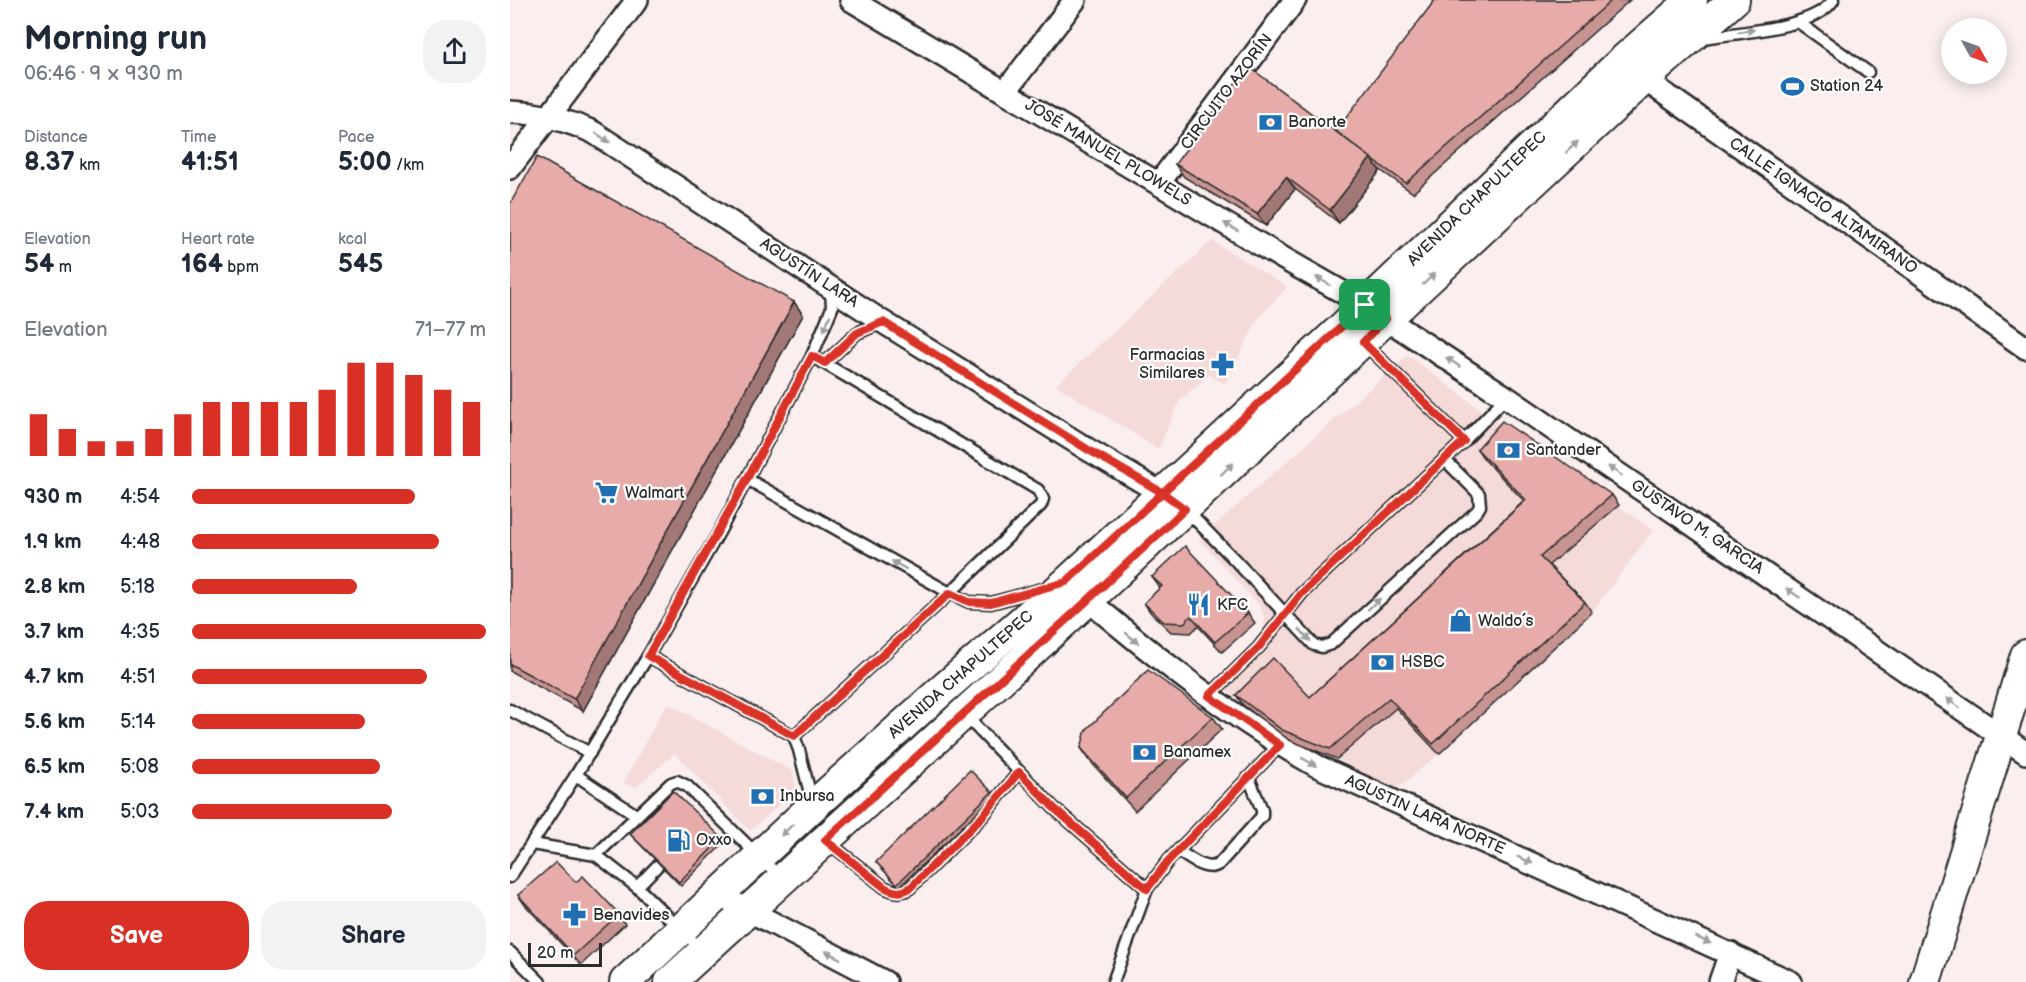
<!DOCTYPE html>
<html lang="en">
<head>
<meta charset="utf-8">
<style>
  body { margin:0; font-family:"Balsamiq Sans",sans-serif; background:#f2f2f3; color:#1f2937; height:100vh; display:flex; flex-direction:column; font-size:22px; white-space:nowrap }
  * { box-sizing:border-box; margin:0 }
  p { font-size:20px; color:#747a83 }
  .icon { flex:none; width:33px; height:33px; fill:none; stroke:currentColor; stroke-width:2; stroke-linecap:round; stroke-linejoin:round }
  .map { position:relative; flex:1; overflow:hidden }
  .drawer { display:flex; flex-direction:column; background:#fff; width:510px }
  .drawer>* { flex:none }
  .needle { width:39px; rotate:130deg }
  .fabs { position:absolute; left:1431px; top:18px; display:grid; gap:12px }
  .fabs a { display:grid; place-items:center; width:66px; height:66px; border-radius:50%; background:#fff; box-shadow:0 3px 15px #0003; font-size:30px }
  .scale { position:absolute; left:18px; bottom:15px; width:74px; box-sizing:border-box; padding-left:6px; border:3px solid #2b2b2b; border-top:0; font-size:16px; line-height:21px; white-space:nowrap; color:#2b2b2b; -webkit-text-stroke:4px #fff; paint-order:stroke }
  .pin { position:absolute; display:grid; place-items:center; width:51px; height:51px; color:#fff; margin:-26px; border-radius:12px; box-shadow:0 3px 9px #0006 }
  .round { display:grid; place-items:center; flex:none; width:63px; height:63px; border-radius:24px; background:#f2f2f3 }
  .headline { display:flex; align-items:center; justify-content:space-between; height:102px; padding:0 24px }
  h1 { font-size:33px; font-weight:600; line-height:45px }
  .stats { display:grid; grid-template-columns:repeat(3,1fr); gap:9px; height:102px; padding:6px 24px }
  .stats div { display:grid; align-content:center }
  .stats b { font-size:26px; font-weight:600 }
  .stats small { font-size:16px; font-weight:400 }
  .stats p { font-size:16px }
  .chart { height:168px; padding:12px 24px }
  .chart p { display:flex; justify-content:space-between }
  .chart svg { width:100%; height:108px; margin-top:6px; stroke:#d93025; stroke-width:6 }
  .primary-button { display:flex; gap:12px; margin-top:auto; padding:12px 24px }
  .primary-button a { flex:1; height:69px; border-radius:24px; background:#d93025; color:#fff; font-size:24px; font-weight:600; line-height:69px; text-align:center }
  .primary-button a+a { background:#f2f2f3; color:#1f2937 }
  ul { padding:0 24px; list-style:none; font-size:20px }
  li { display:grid; grid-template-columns:96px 72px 1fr; align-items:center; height:45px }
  li i { height:15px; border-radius:8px; background:#d93025 }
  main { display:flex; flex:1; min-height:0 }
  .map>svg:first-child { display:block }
  .built { fill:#f4dad9 }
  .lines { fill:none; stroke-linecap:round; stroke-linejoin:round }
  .lane-casing { stroke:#2b2b2b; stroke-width:15 }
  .street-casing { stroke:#2b2b2b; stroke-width:26 }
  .secondary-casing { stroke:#2b2b2b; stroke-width:34 }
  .lane { stroke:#fff; stroke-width:10 }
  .street { stroke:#fff; stroke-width:21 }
  .secondary { stroke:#fff; stroke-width:30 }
  .wall { fill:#c79491; stroke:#2b2b2b; stroke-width:1.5 }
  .shaded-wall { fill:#a27876; stroke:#2b2b2b; stroke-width:1.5 }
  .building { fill:#e7aca9; stroke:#2b2b2b; stroke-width:1.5 }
  .oneway { fill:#a0a0a0 }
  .route-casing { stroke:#fff; stroke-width:12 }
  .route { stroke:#d93025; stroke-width:8 }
  .labels { text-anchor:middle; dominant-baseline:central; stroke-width:4.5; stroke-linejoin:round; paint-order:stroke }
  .poi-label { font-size:16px; fill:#2b2b2b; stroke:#fff; text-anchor:start }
  .street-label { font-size:16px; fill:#2b2b2b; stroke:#fff }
</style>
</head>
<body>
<main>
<section class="drawer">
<div class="headline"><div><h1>Morning run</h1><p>06:46 · 9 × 930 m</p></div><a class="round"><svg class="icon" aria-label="share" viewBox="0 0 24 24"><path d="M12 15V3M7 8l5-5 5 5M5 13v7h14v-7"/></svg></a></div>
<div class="stats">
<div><p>Distance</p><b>8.37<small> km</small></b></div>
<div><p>Time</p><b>41:51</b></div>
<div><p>Pace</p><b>5:00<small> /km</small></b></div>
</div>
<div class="stats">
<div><p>Elevation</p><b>54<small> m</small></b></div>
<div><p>Heart rate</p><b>164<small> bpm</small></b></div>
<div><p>kcal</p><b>545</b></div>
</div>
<div class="chart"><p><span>Elevation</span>71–77 m</p>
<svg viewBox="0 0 160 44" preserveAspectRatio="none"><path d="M5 44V27M15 44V33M25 44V38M35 44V38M45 44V33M55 44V27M65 44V22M75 44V22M85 44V22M95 44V22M105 44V17M115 44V6M125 44V6M135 44V11M145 44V17M155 44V22"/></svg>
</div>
<ul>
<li><b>930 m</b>4:54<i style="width:76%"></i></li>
<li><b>1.9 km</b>4:48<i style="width:84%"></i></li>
<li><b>2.8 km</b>5:18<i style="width:56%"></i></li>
<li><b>3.7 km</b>4:35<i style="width:100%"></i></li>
<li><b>4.7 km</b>4:51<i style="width:80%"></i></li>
<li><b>5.6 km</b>5:14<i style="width:59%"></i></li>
<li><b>6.5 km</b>5:08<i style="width:64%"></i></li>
<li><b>7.4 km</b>5:03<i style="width:68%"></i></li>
</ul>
<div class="primary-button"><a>Save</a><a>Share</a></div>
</section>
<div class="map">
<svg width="1516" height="982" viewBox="0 0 1516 982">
  <rect width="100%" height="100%" fill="#faeeee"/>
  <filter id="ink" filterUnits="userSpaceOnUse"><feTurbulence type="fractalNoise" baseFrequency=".0167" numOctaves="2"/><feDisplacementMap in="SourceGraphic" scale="12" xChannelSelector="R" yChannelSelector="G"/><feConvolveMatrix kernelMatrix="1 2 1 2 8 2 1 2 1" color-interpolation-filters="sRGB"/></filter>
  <g filter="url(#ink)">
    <!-- built -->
    <g class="built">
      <polygon points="702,241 777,287 747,320 715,384 699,375 670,400 648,449 546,385"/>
      <polygon points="898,355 999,431 1143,530 1082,612 929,754 885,790 827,759 779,740 704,680 747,643 753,630 755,620 749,605 689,539"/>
      <polygon points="157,703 282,771 286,789 240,831 165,753 126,787 113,783"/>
    </g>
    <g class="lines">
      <defs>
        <g id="lane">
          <polyline points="1288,22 1358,72"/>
          <path d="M1194 38C1227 32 1305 29 1323 0"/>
          <polyline points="853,342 954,441"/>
          <polyline points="315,363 347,333 373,322"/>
          <polyline points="237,479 440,593 459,602 481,603 536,588"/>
          <polyline points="677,511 724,559 804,645 812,647 821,644 967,511 970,506 969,494 934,459"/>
          <polyline points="138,656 284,736 289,750 302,801"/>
          <polyline points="699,696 749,647 792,593 954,441 996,397"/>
          <polyline points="0,710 80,753"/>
          <polyline points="454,714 544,808 637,889 658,861 770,745"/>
          <polyline points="284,736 440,593 531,505 533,499 528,490 302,356"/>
          <polyline points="66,775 126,815"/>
          <path d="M318 842 374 887C384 892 390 894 400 888L472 817 509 772"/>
          <polyline points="22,844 86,855"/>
          <path d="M668 851C680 858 696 873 709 864L752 816V810L739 778"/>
          <polyline points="0,877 66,775 138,656 209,532 302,356 322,308 321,288"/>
          <polyline points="127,887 149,864"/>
          <polyline points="193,951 127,887 86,855 161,783 167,781 177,786 272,879"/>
          <polyline points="0,952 30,982"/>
          <polyline points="603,982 637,889"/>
        </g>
        <g id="street">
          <polyline points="341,0 771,257 855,305 996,397 1516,753"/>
          <polyline points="1124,72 1516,348"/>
          <polyline points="495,92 565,0"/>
          <path d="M0 112C30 113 56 120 83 132L373 322 577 449 663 500"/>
          <polyline points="0,168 127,0"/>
          <polyline points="649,183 785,0"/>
          <path d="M578 600C650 661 725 720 807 766L1281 982"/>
          <polyline points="209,895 375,982"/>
          <polyline points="1210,982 1220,953"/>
        </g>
        <g id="secondary">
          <polyline points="115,982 303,806 432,690 557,582 835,325 1111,62 1182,0"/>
          <polyline points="160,982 578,600 876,319 1134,79 1224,0"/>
          <polyline points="1415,982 1516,655"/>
        </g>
      </defs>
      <!-- lane casing -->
      <use href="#lane" class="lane-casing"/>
      <!-- street casing -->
      <use href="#street" class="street-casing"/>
      <!-- secondary casing -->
      <use href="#secondary" class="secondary-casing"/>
      <!-- lane -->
      <use href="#lane" class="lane"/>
      <!-- street -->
      <use href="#street" class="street"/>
      <!-- secondary -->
      <use href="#secondary" class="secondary"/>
    </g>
    <!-- wall -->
    <g class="wall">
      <polygon points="925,0 1120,0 903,193 870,170 870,171 829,223 785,189 756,226 674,177 665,164 828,133"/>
      <polygon points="0,204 284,302 293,315 73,711 0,671"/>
      <polygon points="967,449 1102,495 1109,505 1039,565 1075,602 1082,612 929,754 886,708 827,759 779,740 733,705 726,695 800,697 1014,501 974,459"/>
      <polygon points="642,577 738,613 745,623 712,652 688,626 681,633 661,632 641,613 634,603 650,588"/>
      <polygon points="703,717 712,729 625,811 580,761 571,748"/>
      <polygon points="482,792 484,796 389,887 366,862"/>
      <polygon points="120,834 212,838 215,842 171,886"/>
      <polygon points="66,882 109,914 115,924 71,965 15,905 8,895"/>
    </g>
    <!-- shaded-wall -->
    <g class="shaded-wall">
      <polygon points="861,158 870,171 829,223 820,210"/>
      <polygon points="776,177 785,189 756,226 747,214"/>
      <polygon points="284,302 293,315 73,711 64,699"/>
    </g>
    <!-- building -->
    <g class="building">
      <polygon points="925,0 1102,0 896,183 863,160 826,131"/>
      <polygon points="738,66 861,158 820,210 776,177 747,214 665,164"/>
      <polygon points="27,157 284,302 64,699 0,664 0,204"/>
      <polygon points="992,421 1102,495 1030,557 1075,602 923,744 879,698 820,749 772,730 726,695 763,658 800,697 1016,500 967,449"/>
      <polygon points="675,546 738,613 705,642 681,616 674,623 654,622 634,603 652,586 642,577"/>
      <polygon points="638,670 703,717 616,798 571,748 576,730"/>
      <polygon points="460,770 482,792 387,884 366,862"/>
      <polygon points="163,791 212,838 169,882 120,834"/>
      <polygon points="46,862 66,882 73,876 109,914 64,955 8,895"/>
    </g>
    <!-- one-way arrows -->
    <defs><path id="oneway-solid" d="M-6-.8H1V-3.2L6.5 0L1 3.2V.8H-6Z" transform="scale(1.5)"/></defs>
    <g class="oneway">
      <use href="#oneway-solid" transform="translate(1236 31) rotate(-9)"/>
      <use href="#oneway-solid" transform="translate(93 138) rotate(33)"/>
      <use href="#oneway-solid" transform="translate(1062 147) rotate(-43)"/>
      <use href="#oneway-solid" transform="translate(721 227) rotate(-149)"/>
      <use href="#oneway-solid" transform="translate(919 279) rotate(-43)"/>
      <use href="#oneway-solid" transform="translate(813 281) rotate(-150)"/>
      <use href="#oneway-solid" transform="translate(317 323) rotate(112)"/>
      <use href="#oneway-solid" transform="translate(943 362) rotate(-147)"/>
      <use href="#oneway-solid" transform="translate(717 469) rotate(-43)"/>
      <use href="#oneway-solid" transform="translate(1105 471) rotate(-146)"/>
      <use href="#oneway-solid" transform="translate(389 565) rotate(-151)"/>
      <use href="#oneway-solid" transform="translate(1283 593) rotate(-146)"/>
      <use href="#oneway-solid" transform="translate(864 604) rotate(-42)"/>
      <use href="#oneway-solid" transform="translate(795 635) rotate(47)"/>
      <use href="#oneway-solid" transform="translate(622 638) rotate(40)"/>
      <use href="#oneway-solid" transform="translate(1443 703) rotate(-146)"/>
      <use href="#oneway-solid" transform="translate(799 762) rotate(29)"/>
      <use href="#oneway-solid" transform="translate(277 830) rotate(136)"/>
      <use href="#oneway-solid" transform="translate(1015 860) rotate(24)"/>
      <use href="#oneway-solid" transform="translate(1193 940) rotate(24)"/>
      <use href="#oneway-solid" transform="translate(323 955) rotate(-153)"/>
    </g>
  </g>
  <g class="lines" filter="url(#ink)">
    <defs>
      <path id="route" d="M855 305 556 582 481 603 459 602 440 593 284 736 138 656 237 479 302 356 315 363 347 333 373 322 577 449 653 493 675 509 578 600 315 840 374 887C384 892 390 894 400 888L472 817 509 772 544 808 637 889 658 861 770 745 699 696 749 647 792 593 954 441 853 342 876 319 855 305"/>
    </defs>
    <!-- route casing -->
    <use href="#route" class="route-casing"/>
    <!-- route -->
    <use href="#route" class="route"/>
  </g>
  <!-- icons -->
  <defs>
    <symbol id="stadium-bare" viewBox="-9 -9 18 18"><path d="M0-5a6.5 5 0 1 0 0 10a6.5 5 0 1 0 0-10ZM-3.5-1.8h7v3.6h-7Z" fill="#1f6fb2" stroke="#fff" stroke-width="2.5" paint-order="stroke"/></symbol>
    <symbol id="bank-bare" viewBox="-9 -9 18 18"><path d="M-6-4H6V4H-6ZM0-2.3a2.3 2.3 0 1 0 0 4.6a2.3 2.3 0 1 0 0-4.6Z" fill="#1f6fb2" stroke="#fff" stroke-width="2.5" paint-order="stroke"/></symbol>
    <symbol id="pharmacy-bare" viewBox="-9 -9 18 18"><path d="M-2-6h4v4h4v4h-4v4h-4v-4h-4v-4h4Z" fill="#1f6fb2" stroke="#fff" stroke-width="2.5" paint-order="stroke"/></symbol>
    <symbol id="supermarket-bare" viewBox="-9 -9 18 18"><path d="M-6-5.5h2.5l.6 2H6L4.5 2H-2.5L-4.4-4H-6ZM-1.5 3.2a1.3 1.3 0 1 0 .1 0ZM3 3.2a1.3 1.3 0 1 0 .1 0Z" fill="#1f6fb2" stroke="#fff" stroke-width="2.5" paint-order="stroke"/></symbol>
    <symbol id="restaurant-bare" viewBox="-9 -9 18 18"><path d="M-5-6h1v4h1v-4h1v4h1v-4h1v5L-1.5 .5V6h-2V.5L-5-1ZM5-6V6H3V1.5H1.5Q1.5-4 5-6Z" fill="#1f6fb2" stroke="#fff" stroke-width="2.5" paint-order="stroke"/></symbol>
    <symbol id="shop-bare" viewBox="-9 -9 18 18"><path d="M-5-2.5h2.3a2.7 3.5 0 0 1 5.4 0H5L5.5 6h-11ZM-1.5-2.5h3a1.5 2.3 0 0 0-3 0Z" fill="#1f6fb2" stroke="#fff" stroke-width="2.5" paint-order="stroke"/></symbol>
    <symbol id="fuel-bare" viewBox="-9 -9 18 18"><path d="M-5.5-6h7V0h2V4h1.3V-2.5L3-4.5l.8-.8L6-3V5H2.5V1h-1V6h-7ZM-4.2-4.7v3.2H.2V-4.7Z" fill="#1f6fb2" stroke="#fff" stroke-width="2.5" paint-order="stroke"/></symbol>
  </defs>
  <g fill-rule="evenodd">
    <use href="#stadium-bare" x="1266" y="70" width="33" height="33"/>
    <use href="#bank-bare" x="744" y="106" width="33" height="33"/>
    <use href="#pharmacy-bare" x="696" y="348" width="33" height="33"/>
    <use href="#bank-bare" x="982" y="434" width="33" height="33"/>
    <use href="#supermarket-bare" x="80" y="476" width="33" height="33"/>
    <use href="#restaurant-bare" x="672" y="588" width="33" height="33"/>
    <use href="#shop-bare" x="934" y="604" width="33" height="33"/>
    <use href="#bank-bare" x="856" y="646" width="33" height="33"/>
    <use href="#bank-bare" x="618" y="736" width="33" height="33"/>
    <use href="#bank-bare" x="236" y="780" width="33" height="33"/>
    <use href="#fuel-bare" x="152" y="824" width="33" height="33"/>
    <use href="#pharmacy-bare" x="48" y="898" width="33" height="33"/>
  </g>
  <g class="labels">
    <!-- poi labels -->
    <g class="poi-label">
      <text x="1300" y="86">Station 24</text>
      <text x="778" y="122">Banorte</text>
      <text x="695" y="355" text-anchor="end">Farmacias<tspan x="695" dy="18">Similares</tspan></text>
      <text x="1016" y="450">Santander</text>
      <text x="115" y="493">Walmart</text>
      <text x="707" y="605">KFC</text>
      <text x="968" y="621">Waldo´s</text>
      <text x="891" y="662">HSBC</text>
      <text x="653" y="752">Banamex</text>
      <text x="270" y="796">Inbursa</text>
      <text x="186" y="840">Oxxo</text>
      <text x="83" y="915">Benavides</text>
    </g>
    <!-- street labels -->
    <g class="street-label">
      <text transform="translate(717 92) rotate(-53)">CIRCUITO AZORÍN</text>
      <text transform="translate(598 153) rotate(31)">JOSÉ MANUEL PLOWELS</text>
      <text transform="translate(967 199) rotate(-44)">AVENIDA CHAPULTEPEC</text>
      <text transform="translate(1313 206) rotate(35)">CALLE IGNACIO ALTAMIRANO</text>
      <text transform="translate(299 273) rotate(33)">AGUSTÍN LARA</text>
      <text transform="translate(1187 527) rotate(34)">GUSTAVO M. GARCIA</text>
      <text transform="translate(451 675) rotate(-41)">AVENIDA CHAPULTEPEC</text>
      <text transform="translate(915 815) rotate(24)">AGUSTIN LARA NORTE</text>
    </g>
  </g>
</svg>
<div class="fabs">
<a><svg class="needle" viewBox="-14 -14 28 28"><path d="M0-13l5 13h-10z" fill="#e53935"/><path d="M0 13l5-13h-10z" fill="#747a83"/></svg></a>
</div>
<div class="scale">20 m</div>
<div class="pin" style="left:855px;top:305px;background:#1e9e55"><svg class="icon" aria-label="arrive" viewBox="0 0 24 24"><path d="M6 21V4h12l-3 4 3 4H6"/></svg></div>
</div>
</main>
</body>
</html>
